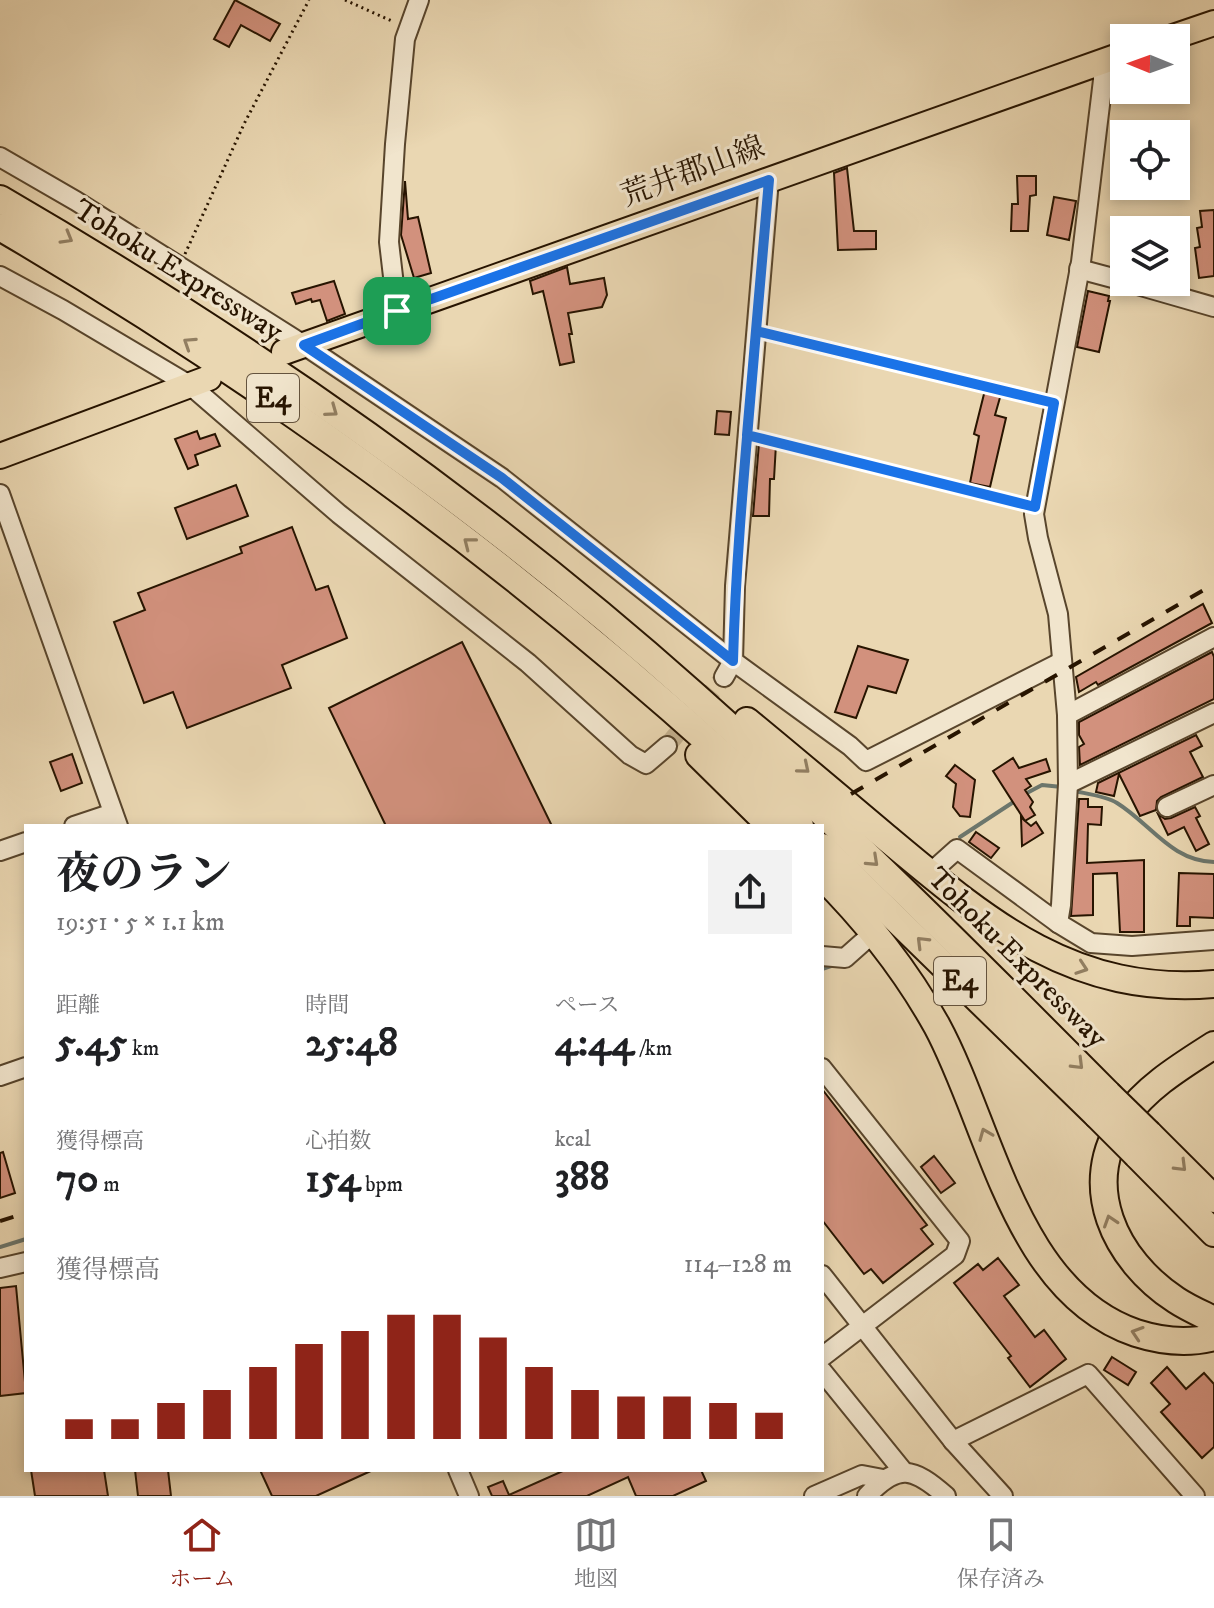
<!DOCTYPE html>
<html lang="ja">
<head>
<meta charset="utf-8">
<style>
  body { margin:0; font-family:"IM FELL DW Pica","Noto Serif JP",serif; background:#f2f2f2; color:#202124; height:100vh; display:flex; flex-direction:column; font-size:30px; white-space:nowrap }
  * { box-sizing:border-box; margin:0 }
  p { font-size:26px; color:#757577 }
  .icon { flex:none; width:44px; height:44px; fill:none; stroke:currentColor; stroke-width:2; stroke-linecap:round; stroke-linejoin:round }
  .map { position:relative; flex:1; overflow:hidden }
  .details { position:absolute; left:24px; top:824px; width:800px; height:648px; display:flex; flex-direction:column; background:#fff; border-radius:0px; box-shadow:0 4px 12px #0003 }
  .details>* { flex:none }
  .needle { width:52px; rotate:271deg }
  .fabs { position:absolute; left:1110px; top:24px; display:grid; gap:16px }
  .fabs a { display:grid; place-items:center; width:80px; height:80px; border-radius:0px; background:#fff; box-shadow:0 4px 12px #0003; font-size:40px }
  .pin { position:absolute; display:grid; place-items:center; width:68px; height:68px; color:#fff; margin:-34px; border-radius:16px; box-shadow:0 4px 12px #0006 }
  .round { display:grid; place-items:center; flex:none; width:84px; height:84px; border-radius:0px; background:#f2f2f2 }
  .summary { display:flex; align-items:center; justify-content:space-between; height:136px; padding:0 32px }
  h1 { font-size:44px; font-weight:700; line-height:60px }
  .figures { display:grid; grid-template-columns:repeat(3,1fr); gap:12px; height:136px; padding:8px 32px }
  .figures div { display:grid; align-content:center }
  .figures b { font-size:40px; font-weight:700 }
  .figures small { font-size:22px; font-weight:400 }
  .figures p { font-size:22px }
  .chart { height:224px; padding:16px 32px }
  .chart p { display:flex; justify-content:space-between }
  .chart svg { width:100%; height:144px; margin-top:8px; stroke:#8f2418; stroke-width:6 }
  .tab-bar { display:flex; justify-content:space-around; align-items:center; height:112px; border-top:2px solid #e0e0e0; background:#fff; font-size:22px; color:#757577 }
  .tab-bar a { display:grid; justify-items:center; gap:4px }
  .tab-bar .selected { color:#8f2418 }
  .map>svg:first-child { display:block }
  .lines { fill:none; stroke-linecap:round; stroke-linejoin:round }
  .stream { stroke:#6c766c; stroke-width:4 }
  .building { fill:#d2917d; stroke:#271400; stroke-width:2 }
  .minor-tunnel { stroke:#c3b08e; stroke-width:18; stroke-dasharray:18 9; stroke-linecap:butt }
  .minor-casing { stroke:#58452c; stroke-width:22 }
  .major-casing { stroke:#271400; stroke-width:28 }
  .highway-casing { stroke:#271400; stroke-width:30 }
  .path { stroke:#271400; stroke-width:3; stroke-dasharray:2 4; stroke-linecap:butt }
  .minor { stroke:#f1e5cd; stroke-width:18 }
  .major { stroke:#ead7b2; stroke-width:24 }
  .highway { stroke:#ead7b2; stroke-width:26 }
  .rail { stroke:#271400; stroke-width:4; stroke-dasharray:14 14; stroke-linecap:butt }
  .highway-bridge-casing { stroke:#271400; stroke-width:30; stroke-linecap:butt }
  .highway-bridge { stroke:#ead7b2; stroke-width:26 }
  .oneway { stroke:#927f62 }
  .route-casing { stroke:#fff; stroke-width:16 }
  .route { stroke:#1a73e8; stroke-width:10 }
  .labels { text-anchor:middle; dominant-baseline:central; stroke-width:6; stroke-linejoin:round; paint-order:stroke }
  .shield { fill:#f1e5cd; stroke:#64533e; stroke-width:2 }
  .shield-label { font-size:28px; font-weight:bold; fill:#271400 }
  .street-label { font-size:30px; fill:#271400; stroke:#f1e5cd }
</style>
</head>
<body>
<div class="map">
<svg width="1214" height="1496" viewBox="0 0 1214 1496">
  <rect width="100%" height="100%" fill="#ead7b2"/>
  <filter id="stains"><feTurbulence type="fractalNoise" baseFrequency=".0025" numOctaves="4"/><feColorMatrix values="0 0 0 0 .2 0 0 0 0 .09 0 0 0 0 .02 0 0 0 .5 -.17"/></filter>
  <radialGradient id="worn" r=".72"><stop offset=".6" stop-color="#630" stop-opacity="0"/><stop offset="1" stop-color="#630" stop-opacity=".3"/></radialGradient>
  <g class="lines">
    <!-- stream -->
    <g class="stream">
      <path d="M1074 791C1088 794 1106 796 1117 803 1151 824 1171 861 1214 862"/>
      <polyline points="1025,794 1042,785 1062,787"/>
      <polyline points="960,837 1015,801"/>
      <polyline points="822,969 831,966"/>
      <polyline points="0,1247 26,1239"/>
    </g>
  </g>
  <!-- building -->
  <g class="building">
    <polygon points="235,0 280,24 270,41 241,25 229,47 214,39"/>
    <polygon points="847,168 854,231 876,231 876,249 838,250 834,173"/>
    <polygon points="1017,176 1036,176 1036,195 1030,196 1028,231 1011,231 1012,204 1018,204"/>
    <polygon points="405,181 408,219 418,217 431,273 414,278 401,235"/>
    <polygon points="1054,197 1076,201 1069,240 1047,235"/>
    <polygon points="1214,210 1214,276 1199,278 1195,248 1200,247 1197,228 1202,227 1200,211"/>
    <polygon points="567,267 570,284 604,278 607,295 602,307 568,313 572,334 569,334 574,362 560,365 543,291 533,294 530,281"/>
    <polygon points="334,281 345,314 327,321 320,300 312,302 311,299 296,304 292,293"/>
    <polygon points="1088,291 1109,296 1108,301 1110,301 1099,352 1077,347"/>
    <polygon points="985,390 1001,394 995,415 1006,418 990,487 970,483 979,436 974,434"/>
    <polygon points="717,411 731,412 729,435 715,434"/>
    <polygon points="197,431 200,439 215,434 220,446 195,455 198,465 188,469 175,439"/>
    <polygon points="759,443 776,444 774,479 770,479 769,516 753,516"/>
    <polygon points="236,485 248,516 187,539 175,508"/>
    <polygon points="292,527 316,590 328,586 347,638 282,665 291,688 187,728 173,692 144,703 114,622 145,610 138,593 242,553 240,547"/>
    <polygon points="1203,604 1212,623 1098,685 1096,682 1079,692 1076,677"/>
    <polygon points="462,642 552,826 386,826 329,708"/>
    <polygon points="858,646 908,660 896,693 868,686 856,718 835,712"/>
    <polygon points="1212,652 1214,657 1214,699 1080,765 1079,747 1084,744 1079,735 1079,722"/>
    <polygon points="1196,735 1202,746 1190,752 1203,777 1161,797 1157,801 1156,810 1140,816 1119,774 1114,796 1096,792 1098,783"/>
    <polygon points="72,754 82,783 61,791 50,762"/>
    <polygon points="1013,758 1019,768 1046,759 1050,771 1026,779 1031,786 1025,790 1033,802 1030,807 1035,815 1025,821 1031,826 1036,822 1043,833 1022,846 1021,817 1025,821 993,771"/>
    <polygon points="955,765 975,780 970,817 960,816 953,807 956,784 946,776"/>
    <polygon points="1079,799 1088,799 1088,807 1102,807 1101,825 1088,824 1087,863 1144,860 1144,932 1120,932 1117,873 1093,874 1093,915 1071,916"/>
    <polygon points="1195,807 1200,816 1196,818 1209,844 1196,851 1184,827 1168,835 1158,814 1165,819 1171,818"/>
    <polygon points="976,832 999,848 991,858 969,842"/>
    <polygon points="1179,873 1214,874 1214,918 1190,917 1190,926 1177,926"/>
    <polygon points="822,1089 927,1225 921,1229 933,1244 883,1283 871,1269 864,1274 822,1220"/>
    <polygon points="3,1152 15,1193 0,1198 0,1153"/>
    <polygon points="934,1156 955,1183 941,1193 921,1167"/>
    <polygon points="998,1258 1019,1285 1004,1296 1035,1337 1044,1330 1066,1359 1030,1387 1008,1358 1011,1356 954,1283 978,1264 983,1270"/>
    <polygon points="16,1286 26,1393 0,1396 0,1288"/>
    <polygon points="1112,1357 1136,1372 1128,1385 1104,1370"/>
    <polygon points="1167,1367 1186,1389 1204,1373 1214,1384 1214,1447 1202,1458 1161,1412 1170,1404 1151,1383"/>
    <polygon points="31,1470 104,1470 108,1496 35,1496"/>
    <polygon points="135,1470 168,1470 171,1496 138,1496"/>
    <polygon points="260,1470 373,1470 316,1496 272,1496"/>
    <polygon points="565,1470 701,1470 706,1481 673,1496 636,1496 628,1477 587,1496 492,1496 488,1487 503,1481 509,1495"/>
  </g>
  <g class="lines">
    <!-- minor-tunnel -->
    <polyline class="minor-tunnel" points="667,746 724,677"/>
    <defs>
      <g id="minor">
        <polyline points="0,157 76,201 304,345 502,478 733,661 850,746 866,761 1061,662"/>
        <polyline points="1079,269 1124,281"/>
        <polyline points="0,276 63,310 191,386 339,514 528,663 630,755 646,764 667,746"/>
        <polyline points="1127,282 1214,307"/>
        <polyline points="397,311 389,242 395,144 405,39 419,0"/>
        <polyline points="0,494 118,826"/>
        <polyline points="724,677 733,661 735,586 769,180"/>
        <polyline points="1067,715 1214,637"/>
        <polyline points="1068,784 1214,713"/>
        <polyline points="1167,807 1214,785"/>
        <polyline points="74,826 113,813"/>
        <polyline points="0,851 26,842"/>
        <polyline points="938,866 957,849 1058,923 1091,943 1132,946 1214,940"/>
        <polyline points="1058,923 1061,905 1068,784 1067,715 1058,614 1038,538 1034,514 1081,262 1103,80 1103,61"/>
        <polyline points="822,956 845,958 863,942"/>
        <polyline points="822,1068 960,1241 955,1255 822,1357"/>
        <polyline points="0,1076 26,1067"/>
        <polyline points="0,1268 26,1262"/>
        <polyline points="822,1275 953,1441 1003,1496"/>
        <polyline points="822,1371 903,1471"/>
        <polyline points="953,1441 1088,1374 1195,1496"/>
        <polyline points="458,1470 469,1496"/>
        <polyline points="814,1496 862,1475 883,1479"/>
        <path d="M867 1496C898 1463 913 1467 946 1496"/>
      </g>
      <g id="major">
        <polyline points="1170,38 1214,23"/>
        <polyline points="284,352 1124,54"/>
        <polyline points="0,456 209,378"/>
      </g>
      <g id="highway">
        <path d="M0 199C246 342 482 506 694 695 838 823 973 958 1108 1094"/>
        <path d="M0 227C289 396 557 596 800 826"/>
        <path d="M747 721C792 758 837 796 882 834 985 920 1071 996 1214 984"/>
        <polyline points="699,755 771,826"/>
        <polyline points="822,847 1097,1115"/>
        <path d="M822 876C866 920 907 972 937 1026 991 1126 1015 1292 1136 1333 1161 1341 1188 1344 1214 1337"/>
        <path d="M1214 1045C1183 1065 1146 1087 1125 1118 1078 1185 1115 1260 1176 1300 1188 1308 1202 1314 1214 1320"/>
        <polyline points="1149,1134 1214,1199"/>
        <polyline points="1137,1155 1214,1233"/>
      </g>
    </defs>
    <!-- minor casing -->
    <use href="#minor" class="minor-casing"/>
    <!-- major casing -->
    <use href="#major" class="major-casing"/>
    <!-- highway casing -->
    <use href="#highway" class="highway-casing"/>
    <!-- path -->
    <g class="path">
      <polyline points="345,0 394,22"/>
      <polyline points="185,254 244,124 309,0"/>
      <polyline points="770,334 1038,400"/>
      <polyline points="763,439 852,460 1019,505"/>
    </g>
    <!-- minor -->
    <use href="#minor" class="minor"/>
    <!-- major -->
    <use href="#major" class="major"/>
    <!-- highway -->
    <use href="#highway" class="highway"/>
    <!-- rail -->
    <g class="rail">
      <polyline points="851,794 1214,584"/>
      <polyline points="0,1221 26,1213"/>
    </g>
    <defs>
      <g id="highway-bridge">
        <polyline points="1108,1094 1149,1134"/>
        <polyline points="1097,1115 1137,1155"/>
      </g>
    </defs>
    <!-- highway-bridge casing -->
    <use href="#highway-bridge" class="highway-bridge-casing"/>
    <!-- highway-bridge -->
    <use href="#highway-bridge" class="highway-bridge"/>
  </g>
  <!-- one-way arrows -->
  <defs><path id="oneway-chevron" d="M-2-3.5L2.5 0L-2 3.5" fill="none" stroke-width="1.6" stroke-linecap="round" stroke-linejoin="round" transform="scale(2)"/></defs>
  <g class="oneway">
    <use href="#oneway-chevron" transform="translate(67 238) rotate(30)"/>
    <use href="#oneway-chevron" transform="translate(189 343) rotate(-147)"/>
    <use href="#oneway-chevron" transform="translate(332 411) rotate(36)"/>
    <use href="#oneway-chevron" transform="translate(469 543) rotate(-142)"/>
    <use href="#oneway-chevron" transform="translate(804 768) rotate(40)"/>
    <use href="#oneway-chevron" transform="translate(873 861) rotate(43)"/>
    <use href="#oneway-chevron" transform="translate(922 942) rotate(-135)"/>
    <use href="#oneway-chevron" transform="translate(1082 968) rotate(19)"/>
    <use href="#oneway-chevron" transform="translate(1078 1064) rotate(45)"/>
    <use href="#oneway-chevron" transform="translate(985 1134) rotate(-112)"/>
    <use href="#oneway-chevron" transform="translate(1181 1166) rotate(45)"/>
    <use href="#oneway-chevron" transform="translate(1110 1221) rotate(-108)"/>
    <use href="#oneway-chevron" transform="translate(1137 1333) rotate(-162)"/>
  </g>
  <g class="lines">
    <defs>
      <path id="route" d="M397 311 769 180 747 435 1035 507 1054 403 756 331C747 441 736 550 733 661L502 478 304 345 397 311"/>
    </defs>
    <!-- route casing -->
    <use href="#route" class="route-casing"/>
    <!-- route -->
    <use href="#route" class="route"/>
  </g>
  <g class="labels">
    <!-- shield labels -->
    <g class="shield">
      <rect x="247" y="374" width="52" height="48" rx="6"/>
      <rect x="934" y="957" width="52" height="48" rx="6"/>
    </g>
    <g class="shield-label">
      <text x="273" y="398">E4</text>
      <text x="960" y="981">E4</text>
    </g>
    <!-- street labels -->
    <g class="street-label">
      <text transform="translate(693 172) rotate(-20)">荒井郡山線</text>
      <text transform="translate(178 271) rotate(32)">Tohoku Expressway</text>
      <text transform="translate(1017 958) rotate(45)">Tohoku Expressway</text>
    </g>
  </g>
  <rect width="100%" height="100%" filter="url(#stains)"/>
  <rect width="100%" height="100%" fill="url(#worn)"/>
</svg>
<div class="fabs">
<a><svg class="needle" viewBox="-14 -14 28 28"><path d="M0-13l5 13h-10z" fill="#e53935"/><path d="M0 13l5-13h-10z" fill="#757577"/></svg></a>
<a><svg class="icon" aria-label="locate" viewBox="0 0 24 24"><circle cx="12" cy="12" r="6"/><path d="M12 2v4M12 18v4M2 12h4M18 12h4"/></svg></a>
<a><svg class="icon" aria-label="layers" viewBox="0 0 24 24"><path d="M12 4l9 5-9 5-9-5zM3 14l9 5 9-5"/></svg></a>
</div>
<div class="pin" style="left:397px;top:311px;background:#1e9e55"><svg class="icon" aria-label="arrive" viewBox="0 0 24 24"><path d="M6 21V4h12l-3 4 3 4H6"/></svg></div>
<section class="details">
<div class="summary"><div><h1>夜のラン</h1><p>19:51 · 5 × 1.1 km</p></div><a class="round"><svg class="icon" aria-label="share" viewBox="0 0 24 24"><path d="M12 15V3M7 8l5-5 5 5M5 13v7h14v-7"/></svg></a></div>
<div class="figures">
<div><p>距離</p><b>5.45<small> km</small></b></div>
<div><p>時間</p><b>25:48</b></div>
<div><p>ペース</p><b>4:44<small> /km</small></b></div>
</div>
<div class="figures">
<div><p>獲得標高</p><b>70<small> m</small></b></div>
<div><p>心拍数</p><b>154<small> bpm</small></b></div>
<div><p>kcal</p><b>388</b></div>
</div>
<div class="chart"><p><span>獲得標高</span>114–128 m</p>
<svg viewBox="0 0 160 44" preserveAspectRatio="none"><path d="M5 44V38M15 44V38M25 44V33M35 44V29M45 44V22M55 44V15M65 44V11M75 44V6M85 44V6M95 44V13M105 44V22M115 44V29M125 44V31M135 44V31M145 44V33M155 44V36"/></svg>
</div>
</section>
</div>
<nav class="tab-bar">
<a class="selected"><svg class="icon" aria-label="home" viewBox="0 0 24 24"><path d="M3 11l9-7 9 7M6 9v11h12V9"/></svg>ホーム</a>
<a><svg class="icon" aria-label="map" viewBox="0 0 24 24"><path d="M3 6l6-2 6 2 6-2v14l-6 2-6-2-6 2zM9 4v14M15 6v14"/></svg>地図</a>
<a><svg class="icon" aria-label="saved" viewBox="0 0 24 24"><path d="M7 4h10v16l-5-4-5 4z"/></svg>保存済み</a>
</nav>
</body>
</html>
